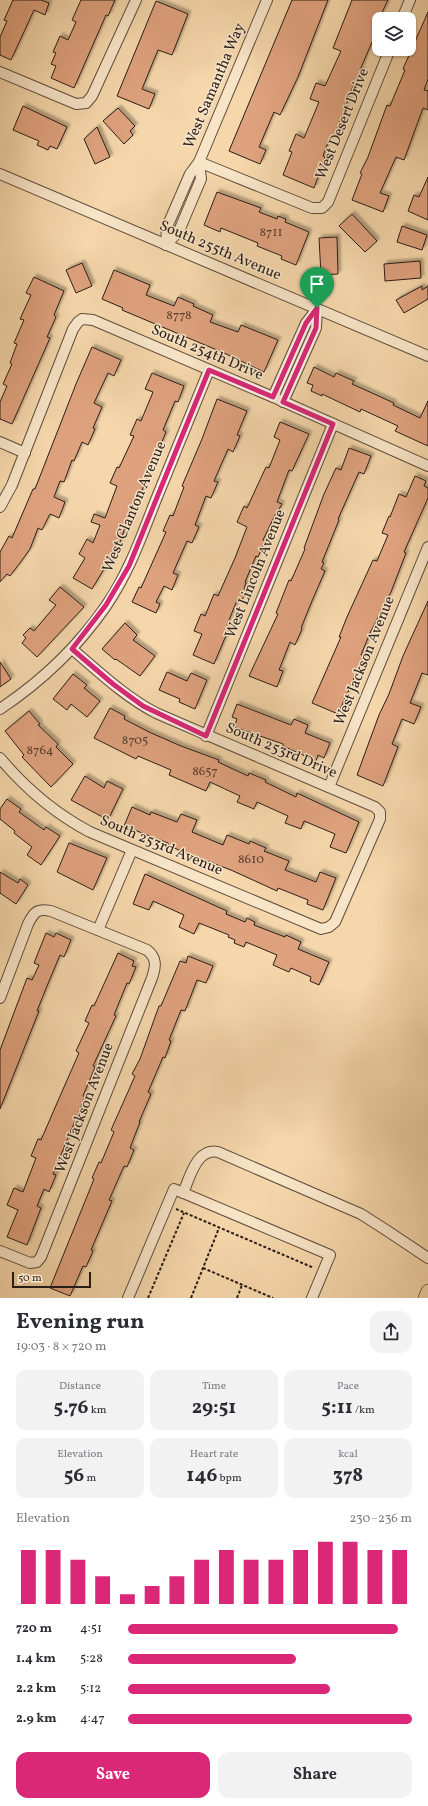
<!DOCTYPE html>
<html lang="en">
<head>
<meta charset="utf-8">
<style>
  body { margin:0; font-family:Vollkorn,serif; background:#f2f2f3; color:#2b2b33; height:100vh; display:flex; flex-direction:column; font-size:15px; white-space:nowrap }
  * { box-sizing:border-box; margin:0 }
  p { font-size:13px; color:#7c7c81 }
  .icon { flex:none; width:22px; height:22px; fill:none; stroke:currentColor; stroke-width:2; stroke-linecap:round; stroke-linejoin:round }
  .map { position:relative; height:1298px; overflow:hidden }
  .panel { display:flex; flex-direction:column; background:#fff; flex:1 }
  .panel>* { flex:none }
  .fabs { position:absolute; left:372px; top:12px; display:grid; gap:8px }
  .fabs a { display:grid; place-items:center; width:44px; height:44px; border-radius:8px; background:#fff; box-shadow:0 1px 3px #0004; font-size:20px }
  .scale { position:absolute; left:12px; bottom:10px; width:79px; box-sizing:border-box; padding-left:4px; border:2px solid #2b1d17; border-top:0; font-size:11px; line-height:14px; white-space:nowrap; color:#2b1d17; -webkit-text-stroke:3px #f8e5c8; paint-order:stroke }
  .pin { position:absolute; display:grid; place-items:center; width:34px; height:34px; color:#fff; margin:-41px -17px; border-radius:50% 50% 50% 0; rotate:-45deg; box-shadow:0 0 4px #0007 }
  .pin .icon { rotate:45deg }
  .round { display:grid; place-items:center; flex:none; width:42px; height:42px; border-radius:12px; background:#f2f2f3 }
  .overview { display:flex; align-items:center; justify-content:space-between; height:68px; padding:0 16px }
  h1 { font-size:22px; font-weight:700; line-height:30px }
  .metrics { display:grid; grid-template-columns:repeat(3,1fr); gap:6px; height:68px; padding:4px 16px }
  .metrics div { display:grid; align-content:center; border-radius:10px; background:#f2f2f3; text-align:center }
  .metrics b { font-size:20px; font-weight:700 }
  .metrics small { font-size:11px; font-weight:400 }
  .metrics p { font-size:11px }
  .chart { height:112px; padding:8px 16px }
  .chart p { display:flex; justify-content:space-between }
  .chart svg { width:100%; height:72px; margin-top:4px; stroke:#db2777; stroke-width:6 }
  .cta { display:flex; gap:8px; margin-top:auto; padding:8px 16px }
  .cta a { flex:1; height:46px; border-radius:12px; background:#db2777; color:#fff; font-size:16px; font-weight:700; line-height:46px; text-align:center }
  .cta a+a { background:#f2f2f3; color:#2b2b33 }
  ul { padding:0 16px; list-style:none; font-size:13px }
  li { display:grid; grid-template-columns:64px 48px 1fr; align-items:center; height:30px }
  li i { height:10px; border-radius:5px; background:#db2777 }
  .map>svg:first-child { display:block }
  .building { fill:#dfa27e; stroke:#2b1d17; filter:url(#shadow) }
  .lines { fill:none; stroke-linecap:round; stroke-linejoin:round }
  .minor-casing { stroke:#5e4c3c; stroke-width:12 }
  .major-casing { stroke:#2b1d17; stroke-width:14 }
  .path { stroke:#2b1d17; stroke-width:2; stroke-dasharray:3 2; stroke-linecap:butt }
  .minor { stroke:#f8e5c8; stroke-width:10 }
  .major { stroke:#f5d7ab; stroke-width:13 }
  .route-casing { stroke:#fff; stroke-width:8 }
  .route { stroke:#db2777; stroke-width:5 }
  .labels { text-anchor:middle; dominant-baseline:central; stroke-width:3; stroke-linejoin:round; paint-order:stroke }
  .number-label { font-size:13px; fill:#583e31 }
  .street-label { font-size:15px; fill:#2b1d17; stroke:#f8e5c8 }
</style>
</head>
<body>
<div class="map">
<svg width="428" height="1298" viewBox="0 0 428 1298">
  <defs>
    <filter id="shadow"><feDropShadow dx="3" dy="-3" stdDeviation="1" flood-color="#0004"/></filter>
  </defs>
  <rect width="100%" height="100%" fill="#f5d7ab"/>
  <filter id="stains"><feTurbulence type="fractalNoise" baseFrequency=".005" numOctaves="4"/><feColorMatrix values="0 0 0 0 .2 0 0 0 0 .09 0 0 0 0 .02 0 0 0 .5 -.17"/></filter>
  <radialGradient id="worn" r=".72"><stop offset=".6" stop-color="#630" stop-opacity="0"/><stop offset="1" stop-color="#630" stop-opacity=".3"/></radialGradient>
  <!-- building -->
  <g class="building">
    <polygon points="13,0 41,0 49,3 45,15 34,10 11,60 0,55 0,37 7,21 4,20"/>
    <polygon points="81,0 115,0 108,16 106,15 74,88 51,78 56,66 51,64 56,53 53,52 60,36 68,40 76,22 72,20"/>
    <polygon points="292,0 328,0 298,77 280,115 274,112 259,147 266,150 260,164 229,151"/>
    <polygon points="352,0 388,0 379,19 379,26 360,70 362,71 355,86 353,86 334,138 330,137 323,156 325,157 314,188 283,175 292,152 289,151 296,134 304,138 319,102 310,99 316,83 325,86 341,51 333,48"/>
    <polygon points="156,1 188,14 172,55 158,50 142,89 155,94 149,109 117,96"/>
    <polygon points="428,12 428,79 424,90 428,91 428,110 423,108 404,160 396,157 380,193 389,196 383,212 352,200 362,174 360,173 368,157 387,105 390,106 405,70 403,69"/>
    <polygon points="23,106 67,127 57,149 50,146 48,150 37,145 39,141 13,130"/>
    <polygon points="118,108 135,126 130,131 133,135 124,144 103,121"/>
    <polygon points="97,127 110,157 95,164 84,139"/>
    <polygon points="428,177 428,220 408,211 414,195 419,197"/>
    <polygon points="217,192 261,208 259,212 277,219 278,216 286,219 285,222 309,232 296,265 281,259 282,256 257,246 258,243 221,228 220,232 204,225"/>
    <polygon points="352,214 377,241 365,252 339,226"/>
    <polygon points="402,226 427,235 422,250 397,242"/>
    <polygon points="337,237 338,274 321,275 319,238"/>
    <polygon points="420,261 421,278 385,281 384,264"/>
    <polygon points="82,263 92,286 76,293 66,270"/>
    <polygon points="114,270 150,285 146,295 174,306 178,297 194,304 193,306 213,315 210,322 238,332 241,325 278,340 264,372 224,353 122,310 123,308 102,299"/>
    <polygon points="34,277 64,291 54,315 56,317 47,337 50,338 12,424 0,419 0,402 7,386 3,384 12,364 10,363 17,344 14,343 24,320 20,319 31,295 26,293"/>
    <polygon points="422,286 422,290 428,286 428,299 404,313 396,300"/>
    <polygon points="92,347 121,360 114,376 108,373 94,403 102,407 93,428 95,429 88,445 82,442 74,461 72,460 64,482 60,481 54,497 65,502 59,518 50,514 42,530 38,528 30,549 20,563 10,576 7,574 0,582 0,552 9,536 12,538 33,489 35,489 76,384"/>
    <polygon points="314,367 334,377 336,373 354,381 352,384 394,403 393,405 420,418 428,401 428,446 395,431 398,426 361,409 360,412 322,394 322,396 311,391 313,385 307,383"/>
    <polygon points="152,373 184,386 178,402 175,401 163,430 166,432 140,495 137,494 115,556 107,570 104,569 92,589 73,578 85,558 79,554 87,539 93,543 100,525 91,522 94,514 105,518 117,486 110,483 117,467 119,468 134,436 130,435 137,419 141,421 153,392 145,389"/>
    <polygon points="217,399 247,411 237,435 240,436 233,452 228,449 214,481 218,482 211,498 206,496 195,525 199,527 192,543 187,541 173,573 178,575 172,590 164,586 156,602 160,604 156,613 132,602 139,587 141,588 166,532 163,531 170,515 173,516 184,487 182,486 202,439"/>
    <polygon points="280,422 309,434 292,471 289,470 277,502 282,504 277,513 276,513 263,540 265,541 258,557 256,556 245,582 246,582 244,589 247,590 242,600 238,598 227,625 230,626 214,664 193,655 202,634 194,631 201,614 205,616 214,594 218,596 235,558 247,527 237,522 244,506 247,508 266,467 269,468 280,440 274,437"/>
    <polygon points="349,448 371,456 364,474 359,472 338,519 339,520 322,562 324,563 321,569 325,571 312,601 301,628 302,629 295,645 290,642 279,670 283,671 277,687 249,676 278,614 276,613 289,580 291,581 305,549 304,548 324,494 336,468 341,470"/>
    <polygon points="415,476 426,481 424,486 428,488 428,498 404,552 406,553 391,592 370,633 361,655 364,656 338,714 312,703 341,637 339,637 347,617 373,560 377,561 388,535 382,533 389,516 390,517 399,494 406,497"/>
    <polygon points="60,587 84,607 37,657 22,643 26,638 23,635 30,628 34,631 56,605 49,600"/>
    <polygon points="428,601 428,675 422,673 410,703 421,707 414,724 402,719 392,744 398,747 383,786 357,775 379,715 389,694 403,656"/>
    <polygon points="125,623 137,635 133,640 155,656 140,676 116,659 115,660 102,649"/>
    <polygon points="0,662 11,679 0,687"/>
    <polygon points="167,672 187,681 191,673 207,680 195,709 179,702 180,699 159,690"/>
    <polygon points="73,674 87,685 84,688 100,701 87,717 71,704 67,710 53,699"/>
    <polygon points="237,704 291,725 294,719 308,725 305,733 330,743 324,758 318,755 316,761 283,746 283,744 234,727 237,719 232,717"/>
    <polygon points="110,708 125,716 124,719 149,732 181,746 219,760 218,762 248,776 249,773 266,780 265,782 296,797 297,793 359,822 346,853 330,847 335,834 304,821 301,829 285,823 288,816 257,802 254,809 237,802 240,796 210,782 206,791 169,775 171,770 138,756 136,759 94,738"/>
    <polygon points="29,711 40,724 38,725 58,744 56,747 73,764 51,787 22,757 24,755 5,731"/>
    <polygon points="85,776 104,788 107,781 123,789 108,820 71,800"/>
    <polygon points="7,799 21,809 19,812 44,830 46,827 60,836 41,865 27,855 32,847 14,833 15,831 0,819 0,809"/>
    <polygon points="132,807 150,815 151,812 177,822 181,814 197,820 192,832 223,845 227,835 249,844 250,841 266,848 264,851 289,861 285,870 316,882 320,872 336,878 323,910 307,904 308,900 278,888 277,891 231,870 183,852 168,845 168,843 124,826"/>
    <polygon points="69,843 107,858 93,890 57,872"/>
    <polygon points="0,872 18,883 20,879 28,885 16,904 0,893"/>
    <polygon points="145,874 227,911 226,914 245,922 247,918 255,922 254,925 285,937 286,935 301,942 298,949 329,962 319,985 310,981 311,977 291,968 289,972 273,965 277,955 246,942 244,947 234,943 235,940 228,937 229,935 199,923 194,934 179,927 184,915 153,901 149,910 133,904"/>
    <polygon points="46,933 54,937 56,933 71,940 64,957 60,955 47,986 37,1011 39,1011 0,1109 0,1050 27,978 32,980 39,965 34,963"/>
    <polygon points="118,953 134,961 132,966 136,967 129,984 127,983 114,1015 116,1016 93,1066 95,1067 83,1096 85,1097 53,1174 56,1175 49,1192 44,1189 37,1206 41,1208 27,1245 7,1237 18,1210 7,1205 14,1188 23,1192 36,1158 31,1156 38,1139 41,1140 64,1087 79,1053 76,1051 89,1023 85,1021 92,1005 94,1006"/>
    <polygon points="188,956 213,966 206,983 197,980 185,1011 181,1010 169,1040 171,1041 165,1058 163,1057 148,1092 151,1094 139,1122 140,1122 130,1148 134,1150 127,1167 124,1166 109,1200 112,1201 91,1250 93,1251 86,1267 83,1266 70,1296 50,1288 94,1179 92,1178 99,1162 101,1163 114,1132 111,1130 135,1076 132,1074 140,1059 159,1006 161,1006 180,961 186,963"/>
  </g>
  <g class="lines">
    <defs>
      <g id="minor">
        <polyline points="402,19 410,0"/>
        <polyline points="0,72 76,104 86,103 92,96 136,0"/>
        <polyline points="199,162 312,208 322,208 328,202 390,49"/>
        <polyline points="0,174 428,356"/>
        <polyline points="166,245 167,227 190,174 199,162 267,0"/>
        <polyline points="166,245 179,231 201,179 199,162"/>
        <polyline points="273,397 306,323 317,309"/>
        <polyline points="283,402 316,328 317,309"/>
        <polyline points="0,442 25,453"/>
        <polyline points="0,507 12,485 73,329 78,322 82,319 93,320 273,397 428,466"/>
        <path d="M0 709C42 681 77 648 106 606 128 574 141 538 155 502 173 458 191 414 209 370"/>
        <polyline points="206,736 333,424"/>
        <path d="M0 758C26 789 54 813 90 832L321 929 329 927 335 922 380 819V812L375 807 156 713C124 696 99 672 72 649"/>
        <polyline points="329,787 428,547"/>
        <polyline points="98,930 132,850"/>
        <path d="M0 998 28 924C34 912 37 908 51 911L147 950C157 958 156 966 152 978L41 1257 37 1262 30 1263 0 1251"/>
        <path d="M183 1193C190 1177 197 1147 218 1152L361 1214 386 1230 428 1258"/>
        <polyline points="128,1298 174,1189 330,1255 312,1298"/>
      </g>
      <polyline id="major" points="425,1298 428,1291"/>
    </defs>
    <!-- minor casing -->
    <use href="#minor" class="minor-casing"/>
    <!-- major casing -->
    <use href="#major" class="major-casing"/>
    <!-- path -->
    <g class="path">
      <polyline points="176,1209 314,1268"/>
      <polyline points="203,1268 273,1298"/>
      <polyline points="148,1298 184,1213"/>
      <polyline points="191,1298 219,1228"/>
      <polyline points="237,1298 242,1285"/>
    </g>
    <!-- minor -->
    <use href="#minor" class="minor"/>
    <!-- major -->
    <use href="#major" class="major"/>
  </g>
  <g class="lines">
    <defs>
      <polygon id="route" points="317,308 316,328 283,402 333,424 206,736 143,706 113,684 72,649 106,605 129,566 209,370 273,397 306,323"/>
    </defs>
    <!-- route casing -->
    <use href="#route" class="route-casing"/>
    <!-- route -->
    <use href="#route" class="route"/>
  </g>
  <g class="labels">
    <!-- number labels -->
    <g class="number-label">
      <text x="271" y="233">8711</text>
      <text x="179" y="316">8778</text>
      <text x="135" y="741">8705</text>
      <text x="40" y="751">8764</text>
      <text x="205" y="772">8657</text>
      <text x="251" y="860">8610</text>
    </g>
    <!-- street labels -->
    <g class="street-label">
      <text transform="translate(215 86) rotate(-67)">West Samantha Way</text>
      <text transform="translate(343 124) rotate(-68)">West Desert Drive</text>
      <text transform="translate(220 251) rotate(23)">South 255th Avenue</text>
      <text transform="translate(207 353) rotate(23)">South 254th Drive</text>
      <text transform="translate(135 507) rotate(-67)">West Clanton Avenue</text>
      <text transform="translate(256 574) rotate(-68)">West Lincoln Avenue</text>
      <text transform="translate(365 661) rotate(-68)">West Jackson Avenue</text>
      <text transform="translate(281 751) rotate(23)">South 253rd Drive</text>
      <text transform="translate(161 846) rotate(23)">South 253rd Avenue</text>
      <text transform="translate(85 1108) rotate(-69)">West Jackson Avenue</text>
    </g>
  </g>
  <rect width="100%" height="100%" filter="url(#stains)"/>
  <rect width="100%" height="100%" fill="url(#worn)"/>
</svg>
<div class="fabs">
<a><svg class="icon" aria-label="layers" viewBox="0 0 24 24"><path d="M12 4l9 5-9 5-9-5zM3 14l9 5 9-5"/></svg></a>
</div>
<div class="scale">50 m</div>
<div class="pin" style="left:317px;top:308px;background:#1e9e55"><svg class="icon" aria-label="arrive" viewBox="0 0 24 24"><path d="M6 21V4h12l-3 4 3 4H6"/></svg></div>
</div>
<section class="panel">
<div class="overview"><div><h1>Evening run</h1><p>19:03 · 8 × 720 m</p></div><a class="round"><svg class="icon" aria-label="share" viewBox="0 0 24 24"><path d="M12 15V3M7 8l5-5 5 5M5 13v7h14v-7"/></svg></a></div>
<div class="metrics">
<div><p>Distance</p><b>5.76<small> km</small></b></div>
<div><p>Time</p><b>29:51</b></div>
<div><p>Pace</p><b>5:11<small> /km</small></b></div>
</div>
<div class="metrics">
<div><p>Elevation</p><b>56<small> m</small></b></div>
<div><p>Heart rate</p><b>146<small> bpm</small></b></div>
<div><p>kcal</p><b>378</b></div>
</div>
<div class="chart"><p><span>Elevation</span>230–236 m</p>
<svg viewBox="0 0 160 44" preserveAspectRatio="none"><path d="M5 44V11M15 44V11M25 44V17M35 44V27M45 44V38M55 44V33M65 44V27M75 44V17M85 44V11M95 44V17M105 44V17M115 44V11M125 44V6M135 44V6M145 44V11M155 44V11"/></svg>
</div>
<ul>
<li><b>720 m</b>4:51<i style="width:95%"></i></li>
<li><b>1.4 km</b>5:28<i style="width:59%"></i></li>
<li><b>2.2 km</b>5:12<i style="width:71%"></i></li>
<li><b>2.9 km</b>4:47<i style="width:100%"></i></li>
</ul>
<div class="cta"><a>Save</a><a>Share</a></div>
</section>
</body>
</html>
